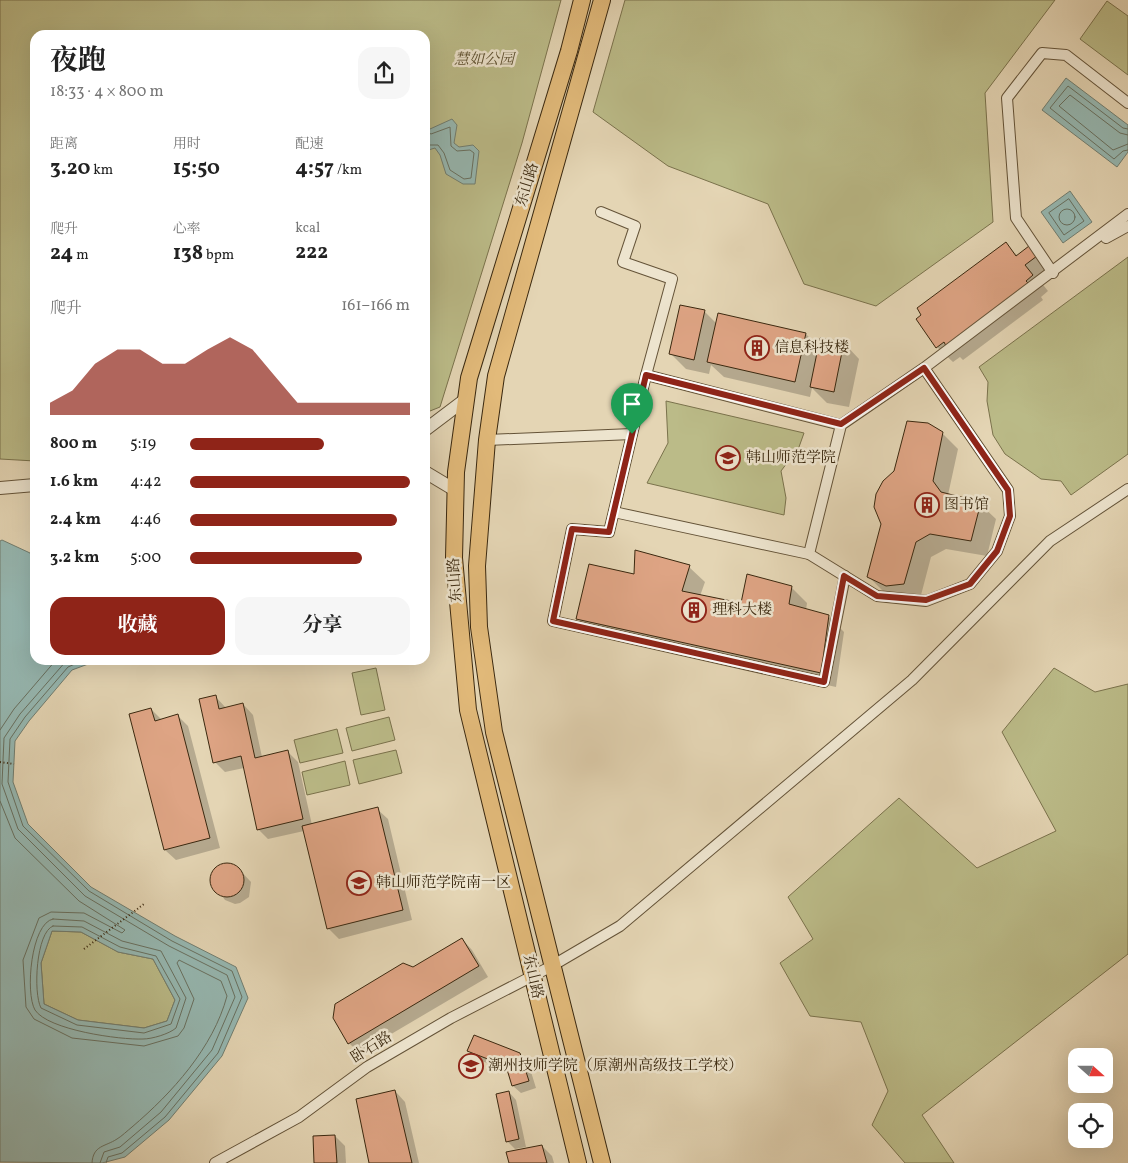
<!DOCTYPE html>
<html lang="zh">
<head>
<meta charset="utf-8">
<style>
  body { margin:0; font-family:Vollkorn,"Noto Serif SC",serif; background:#f6f6f6; color:#222; height:100vh; display:flex; flex-direction:column; font-size:19px; white-space:nowrap }
  * { box-sizing:border-box; margin:0 }
  p { font-size:16px; color:#767676 }
  .icon { flex:none; width:28px; height:28px; fill:none; stroke:currentColor; stroke-width:2; stroke-linecap:round; stroke-linejoin:round }
  .map { position:relative; flex:1; overflow:hidden }
  .sheet { position:absolute; left:30px; top:30px; width:400px; height:635px; display:flex; flex-direction:column; background:#fff; border-radius:15px; box-shadow:0 5px 20px #0002 }
  .sheet>* { flex:none }
  .needle { width:32px; rotate:111deg }
  .tools { position:absolute; left:1068px; top:1048px; display:grid; gap:10px }
  .tools a { display:grid; place-items:center; width:45px; height:45px; border-radius:10px; background:#fff; box-shadow:0 5px 20px #0002; font-size:25px }
  .pin { position:absolute; display:grid; place-items:center; width:42px; height:42px; color:#fff; margin:-51px -21px; border-radius:50% 50% 50% 0; rotate:-45deg; box-shadow:0 0 5px #0007 }
  .pin .icon { rotate:45deg }
  .round { display:grid; place-items:center; flex:none; width:52px; height:52px; border-radius:15px; background:#f6f6f6 }
  .overview { display:flex; align-items:center; justify-content:space-between; height:85px; padding:0 20px }
  h1 { font-size:28px; font-weight:700; line-height:38px }
  .metrics { display:grid; grid-template-columns:repeat(3,1fr); gap:8px; height:85px; padding:5px 20px }
  .metrics div { display:grid; align-content:center }
  .metrics b { font-size:21px; font-weight:700 }
  .metrics small { font-size:14px; font-weight:400 }
  .metrics p { font-size:14px }
  .chart { height:140px; padding:10px 20px }
  .chart p { display:flex; justify-content:space-between }
  .chart svg { width:100%; height:90px; margin-top:5px; fill:#8f2418; opacity:.7 }
  .cta { display:flex; gap:10px; margin-top:auto; padding:10px 20px }
  .cta a { flex:1; height:58px; border-radius:15px; background:#8f2418; color:#fff; font-size:20px; font-weight:700; line-height:58px; text-align:center }
  .cta a+a { background:#f6f6f6; color:#222 }
  ul { padding:0 20px; list-style:none; font-size:16px }
  li { display:grid; grid-template-columns:80px 60px 1fr; align-items:center; height:38px }
  li i { height:12px; border-radius:6px; background:#8f2418 }
  .map>svg:first-child { display:block }
  .green { fill:#bb8; stroke:#7a724c }
  .water { fill:#96b8b2; stroke:#717e71; fill-rule:evenodd }
  .shadow { fill:#0003 }
  .lines { fill:none; stroke-linecap:round; stroke-linejoin:round }
  .shore { stroke:#687060; stroke-width:1 }
  .building { fill:#dea484; stroke:#3a280f }
  .minor-casing { stroke:#645338; stroke-width:12 }
  .tertiary-casing { stroke:#645338; stroke-width:14 }
  .primary-casing { stroke:#3a280f; stroke-width:18 }
  .path { stroke:#3a280f; stroke-width:2; stroke-dasharray:1 2.5; stroke-linecap:butt }
  .minor { stroke:#ede4ce; stroke-width:10 }
  .tertiary { stroke:#ede4ce; stroke-width:12 }
  .primary { stroke:#e2ba7a; stroke-width:16 }
  .route-casing { stroke:#fff; stroke-width:10 }
  .route { stroke:#8f2418; stroke-width:6 }
  .labels { text-anchor:middle; dominant-baseline:central; stroke-width:5; stroke-linejoin:round; paint-order:stroke }
  .park-label { font-size:15px; font-style:italic; fill:#5a4d2d; stroke:#ede4ce }
  .street-label { font-size:15px; fill:#3a280f; stroke:#ede4ce }
  .poi-label { font-size:15px; fill:#3a280f; stroke:#ede4ce; text-anchor:start }
</style>
</head>
<body>
<div class="map">
<svg width="1128" height="1163" viewBox="0 0 1128 1163">
  <rect width="100%" height="100%" fill="#e4d5b4"/>
  <filter id="stains"><feTurbulence type="fractalNoise" baseFrequency=".004" numOctaves="4"/><feColorMatrix values="0 0 0 0 .2 0 0 0 0 .09 0 0 0 0 .02 0 0 0 .5 -.17"/></filter>
  <radialGradient id="worn" r=".72"><stop offset=".6" stop-color="#630" stop-opacity="0"/><stop offset="1" stop-color="#630" stop-opacity=".3"/></radialGradient>
  <!-- green -->
  <g class="green">
    <polygon points="0,0 561,0 522,143 440,407 425,413 425,35 35,35 35,461 0,459"/>
    <polygon points="625,0 1055,0 985,93 993,222 876,306 804,284 768,204 668,166 593,112"/>
    <polygon points="1107,1 1128,16 1128,75 1080,39"/>
    <polygon points="1128,257 1128,454 1071,495 1061,481 1041,479 1005,454 993,435 987,401 988,382 979,367"/>
    <polygon points="666,401 804,433 799,447 781,471 786,498 784,515 647,483 668,443"/>
    <polygon points="376,668 385,710 361,715 352,673"/>
    <polygon points="1054,668 1095,692 1128,684 1128,954 922,1115 954,1163 905,1163 872,1125 888,1091 861,1022 810,1016 780,963 813,939 788,897 899,798 977,868 1056,831 1002,732"/>
    <polygon points="389,717 395,740 352,751 346,728"/>
    <polygon points="337,729 343,753 300,763 294,740"/>
    <polygon points="396,750 402,773 359,784 353,760"/>
    <polygon points="345,761 350,785 307,795 302,772"/>
    <polygon points="52,931 81,932 118,952 153,959 175,1000 167,1021 144,1028 78,1020 44,1004 41,963"/>
  </g>
  <!-- water -->
  <g class="water">
    <polygon points="1066,78 1128,125 1128,152 1117,167 1042,110"/>
    <polygon points="452,119 457,125 454,143 459,147 473,145 479,151 475,184 463,184 446,174 440,155 435,148 425,151 425,121 430,129"/>
    <polygon points="1070,191 1092,222 1063,243 1041,212"/>
    <path d="M2 540 30 553 35 561V660H99L72 670 29 721 15 741 13 782 28 824 91 887 175 936 236 967 248 998 222 1056 169 1120 125 1157 102 1163 0 1162V541ZM52 931 81 932 118 952 153 959 175 1000 167 1021 144 1028 78 1020 44 1004 41 963Z"/>
  </g>
  <!-- shadow -->
  <g class="shadow">
    <polygon points="1005,244 1018,256 1029,248 1051,273 1040,281 1048,291 1041,297 1043,300 963,360 960,357 953,362 937,347"/>
    <polygon points="681,306 705,312 717,324 719,314 806,334 819,348 844,343 859,359 849,407 827,403 812,388 810,397 724,377 711,365 709,374 686,369 670,353"/>
    <polygon points="942,433 958,449 948,495 980,504 996,519 987,556 946,549 931,557 920,599 884,592 869,577"/>
    <polygon points="689,567 705,582 700,596 742,604 791,587 807,603 806,610 828,616 844,632 836,687 593,634 577,618 635,576"/>
    <polygon points="215,696 226,708 243,704 253,715 262,757 288,752 298,762 312,825 377,809 388,819 412,920 339,939 328,928 304,831 268,839 258,829 244,768 225,772 215,762"/>
    <polygon points="151,709 162,720 178,716 188,726 220,848 176,860 165,850 131,714"/>
    <polygon points="221,865 236,866 251,882 249,897 240,903 235,904 225,900 212,882 213,872"/>
    <polygon points="462,939 472,950 488,977 359,1053 349,1043 413,969"/>
    <polygon points="469,1051 520,1054 528,1062 536,1088 521,1093 513,1086 509,1071 476,1059"/>
    <polygon points="395,1091 405,1102 419,1163 371,1163"/>
    <polygon points="509,1092 516,1100 526,1147 515,1149 507,1141"/>
    <polygon points="335,1136 345,1146 346,1163 316,1163"/>
    <polygon points="542,1146 552,1156 554,1163 511,1163"/>
  </g>
  <g class="lines">
    <!-- shore -->
    <g class="shore">
      <polyline points="1128,129 1123,128 1068,86 1050,108 1114,159 1123,151 1128,150"/>
      <polyline points="425,131 431,134 450,127 451,146 457,151 470,150 474,153 471,178 464,179 450,170 444,153 438,145 425,145"/>
      <polyline points="1128,135 1120,133 1070,95 1059,106 1113,150 1128,144"/>
      <polygon points="1069,199 1084,221 1064,235 1049,213"/>
      <circle cx="1067" cy="217" r="8"/>
      <polyline points="67,660 20,714 4,738 2,784 18,829 85,896 169,946 227,975 235,997 212,1050 161,1112 120,1147 104,1152 100,1163"/>
      <polyline points="84,660 68,667 25,717 10,739 8,782 23,826 89,891 172,941 232,971 242,997 218,1053 165,1117 122,1153 108,1157 106,1163"/>
      <polyline points="0,730 14,709 56,660"/>
      <path d="M0 801 15 838 79 901 125 930 122 933 84 913 51 912 39 918 23 960 26 1007 34 1019 72 1038 144 1046 178 1036 184 1028 194 999 177 963 179 960 221 981 227 996C213 1048 172 1093 132 1127 127 1131 122 1136 117 1139 105 1147 93 1145 92 1163"/>
      <path d="M53 919 84 921 122 941 161 951 186 998 176 1028C169 1034 152 1039 143 1039 120 1040 48 1030 35 1010 25 993 31 923 53 919Z"/>
      <path d="M53 926 82 927 120 947 156 956 180 999 171 1024 144 1033 77 1025 41 1008C33 993 36 932 53 926Z"/>
    </g>
  </g>
  <!-- building -->
  <g class="building">
    <polygon points="1006,242 1016,256 1029,246 1037,256 1025,265 1033,275 1026,281 1029,284 946,346 944,342 936,348 916,319 921,315 917,308"/>
    <polygon points="680,305 705,310 694,360 669,354"/>
    <polygon points="718,313 806,333 795,382 707,362"/>
    <polygon points="820,338 844,342 834,392 810,387"/>
    <polygon points="907,421 928,423 943,432 933,481 941,492 981,502 971,541 930,534 916,542 904,584 886,586 867,577 881,524 874,507 876,494 883,481 894,471"/>
    <polygon points="635,550 690,565 682,591 741,603 747,574 792,586 789,604 829,615 821,673 576,619 589,564 634,574"/>
    <polygon points="216,695 219,709 243,703 255,758 288,750 303,819 257,830 241,756 213,763 199,699"/>
    <polygon points="151,708 155,721 178,714 210,838 164,850 129,714"/>
    <polygon points="378,807 403,910 327,929 302,826"/>
    <circle cx="227" cy="880" r="17"/>
    <polygon points="462,938 479,966 348,1044 333,1018 335,1004 403,963 413,967"/>
    <polygon points="474,1035 520,1053 529,1081 512,1086 506,1066 467,1051"/>
    <polygon points="395,1090 412,1163 369,1163 356,1099"/>
    <polygon points="509,1091 519,1139 506,1142 496,1094"/>
    <polygon points="335,1135 337,1163 314,1163 313,1136"/>
    <polygon points="542,1145 547,1163 509,1163 506,1152"/>
  </g>
  <g class="lines">
    <defs>
      <g id="minor">
        <polyline points="601,212 635,226 623,262 672,279 646,375 609,532 572,529 553,621 824,682 845,576"/>
        <polyline points="1106,238 1128,226"/>
        <polyline points="1053,273 1016,218 1007,98 1042,53 1066,55 1128,103"/>
        <polyline points="924,368 1008,490 1010,516 997,551 970,584 926,601 877,596 809,554 841,425 924,368 1128,214"/>
        <polyline points="646,375 841,425"/>
        <polyline points="487,440 632,434"/>
        <polyline points="614,512 809,554"/>
        <polyline points="215,1163 299,1117 367,1067 451,1018 550,967 620,926 912,680 1050,541 1128,489"/>
      </g>
      <g id="tertiary">
        <polyline points="425,430 466,399"/>
        <polyline points="425,472 455,490"/>
        <polyline points="0,488 35,485"/>
      </g>
      <g id="primary">
        <polyline points="578,1163 468,710 454,558 456,472 469,378 569,51 582,0"/>
        <polyline points="602,1163 494,732 479,627 477,566 487,440 496,376 602,0"/>
      </g>
    </defs>
    <!-- minor casing -->
    <use href="#minor" class="minor-casing"/>
    <!-- tertiary casing -->
    <use href="#tertiary" class="tertiary-casing"/>
    <!-- primary casing -->
    <use href="#primary" class="primary-casing"/>
    <!-- path -->
    <g class="path">
      <polyline points="0,762 14,764"/>
      <polyline points="84,949 144,904"/>
    </g>
    <!-- minor -->
    <use href="#minor" class="minor"/>
    <!-- tertiary -->
    <use href="#tertiary" class="tertiary"/>
    <!-- primary -->
    <use href="#primary" class="primary"/>
  </g>
  <g class="lines">
    <defs>
      <polygon id="route" points="924,368 1008,490 1010,516 997,551 970,584 926,600 877,596 844,576 824,682 553,621 572,529 609,532 646,375 841,424"/>
    </defs>
    <!-- route casing -->
    <use href="#route" class="route-casing"/>
    <!-- route -->
    <use href="#route" class="route"/>
  </g>
  <!-- icons -->
  <defs>
    <symbol id="building-ring" viewBox="-11 -11 22 22"><circle r="9.5" fill="#ede4ce" stroke="#8f2418" stroke-width="1.5"/><path d="M-4-6H4V6H1V3H-1V6H-4ZM-2.5-4.3h1.7v1.8h-1.7ZM.8-4.3h1.7v1.8H.8ZM-2.5-1h1.7V.8h-1.7ZM.8-1h1.7V.8H.8Z" fill="#8f2418"/></symbol>
    <symbol id="university-ring" viewBox="-11 -11 22 22"><circle r="9.5" fill="#ede4ce" stroke="#8f2418" stroke-width="1.5"/><path d="M0-5L7-2L0 1L-7-2ZM-4 1L0 2.5L4 1V4Q0 6-4 4Z" fill="#8f2418"/></symbol>
    <symbol id="school-ring" viewBox="-11 -11 22 22"><circle r="9.5" fill="#ede4ce" stroke="#8f2418" stroke-width="1.5"/><path d="M0-5L7-2L0 1L-7-2ZM-4 1L0 2.5L4 1V4Q0 6-4 4Z" fill="#8f2418"/></symbol>
  </defs>
  <g fill-rule="evenodd">
    <use href="#building-ring" x="743" y="334" width="28" height="28"/>
    <use href="#university-ring" x="714" y="444" width="28" height="28"/>
    <use href="#building-ring" x="913" y="491" width="28" height="28"/>
    <use href="#building-ring" x="680" y="596" width="28" height="28"/>
    <use href="#university-ring" x="345" y="869" width="28" height="28"/>
    <use href="#school-ring" x="457" y="1052" width="28" height="28"/>
  </g>
  <g class="labels">
    <!-- park labels -->
    <g class="park-label">
      <text x="484" y="60">慧如公园</text>
    </g>
    <!-- street labels -->
    <g class="street-label">
      <text transform="translate(528 185) rotate(-73)">东山路</text>
      <text transform="translate(456 580) rotate(-94)">东山路</text>
      <text transform="translate(532 977) rotate(77)">东山路</text>
      <text transform="translate(372 1048) rotate(-32)">卧石路</text>
    </g>
    <!-- poi labels -->
    <g class="poi-label">
      <text x="774" y="348">信息科技楼</text>
      <text x="746" y="458">韩山师范学院</text>
      <text x="944" y="505">图书馆</text>
      <text x="712" y="610">理科大楼</text>
      <text x="376" y="883">韩山师范学院南一区</text>
      <text x="488" y="1066">潮州技师学院（原潮州高级技工学校）</text>
    </g>
  </g>
  <rect width="100%" height="100%" filter="url(#stains)"/>
  <rect width="100%" height="100%" fill="url(#worn)"/>
</svg>
<div class="tools">
<a><svg class="needle" viewBox="-14 -14 28 28"><path d="M0-13l5 13h-10z" fill="#e53935"/><path d="M0 13l5-13h-10z" fill="#767676"/></svg></a>
<a><svg class="icon" aria-label="locate" viewBox="0 0 24 24"><circle cx="12" cy="12" r="6"/><path d="M12 2v4M12 18v4M2 12h4M18 12h4"/></svg></a>
</div>
<div class="pin" style="left:632px;top:434px;background:#1e9e55"><svg class="icon" aria-label="arrive" viewBox="0 0 24 24"><path d="M6 21V4h12l-3 4 3 4H6"/></svg></div>
<section class="sheet">
<div class="overview"><div><h1>夜跑</h1><p>18:33 · 4 × 800 m</p></div><a class="round"><svg class="icon" aria-label="share" viewBox="0 0 24 24"><path d="M12 15V3M7 8l5-5 5 5M5 13v7h14v-7"/></svg></a></div>
<div class="metrics">
<div><p>距离</p><b>3.20<small> km</small></b></div>
<div><p>用时</p><b>15:50</b></div>
<div><p>配速</p><b>4:57<small> /km</small></b></div>
</div>
<div class="metrics">
<div><p>爬升</p><b>24<small> m</small></b></div>
<div><p>心率</p><b>138<small> bpm</small></b></div>
<div><p>kcal</p><b>222</b></div>
</div>
<div class="chart"><p><span>爬升</span>161–166 m</p>
<svg viewBox="0 0 160 44" preserveAspectRatio="none"><path d="M0 44V38L10 32L20 19L30 12L40 12L50 19L60 19L70 12L80 6L90 12L100 25L110 38L120 38L130 38L140 38L150 38L160 38V44z"/></svg>
</div>
<ul>
<li><b>800 m</b>5:19<i style="width:61%"></i></li>
<li><b>1.6 km</b>4:42<i style="width:100%"></i></li>
<li><b>2.4 km</b>4:46<i style="width:94%"></i></li>
<li><b>3.2 km</b>5:00<i style="width:78%"></i></li>
</ul>
<div class="cta"><a>收藏</a><a>分享</a></div>
</section>
</div>
</body>
</html>
